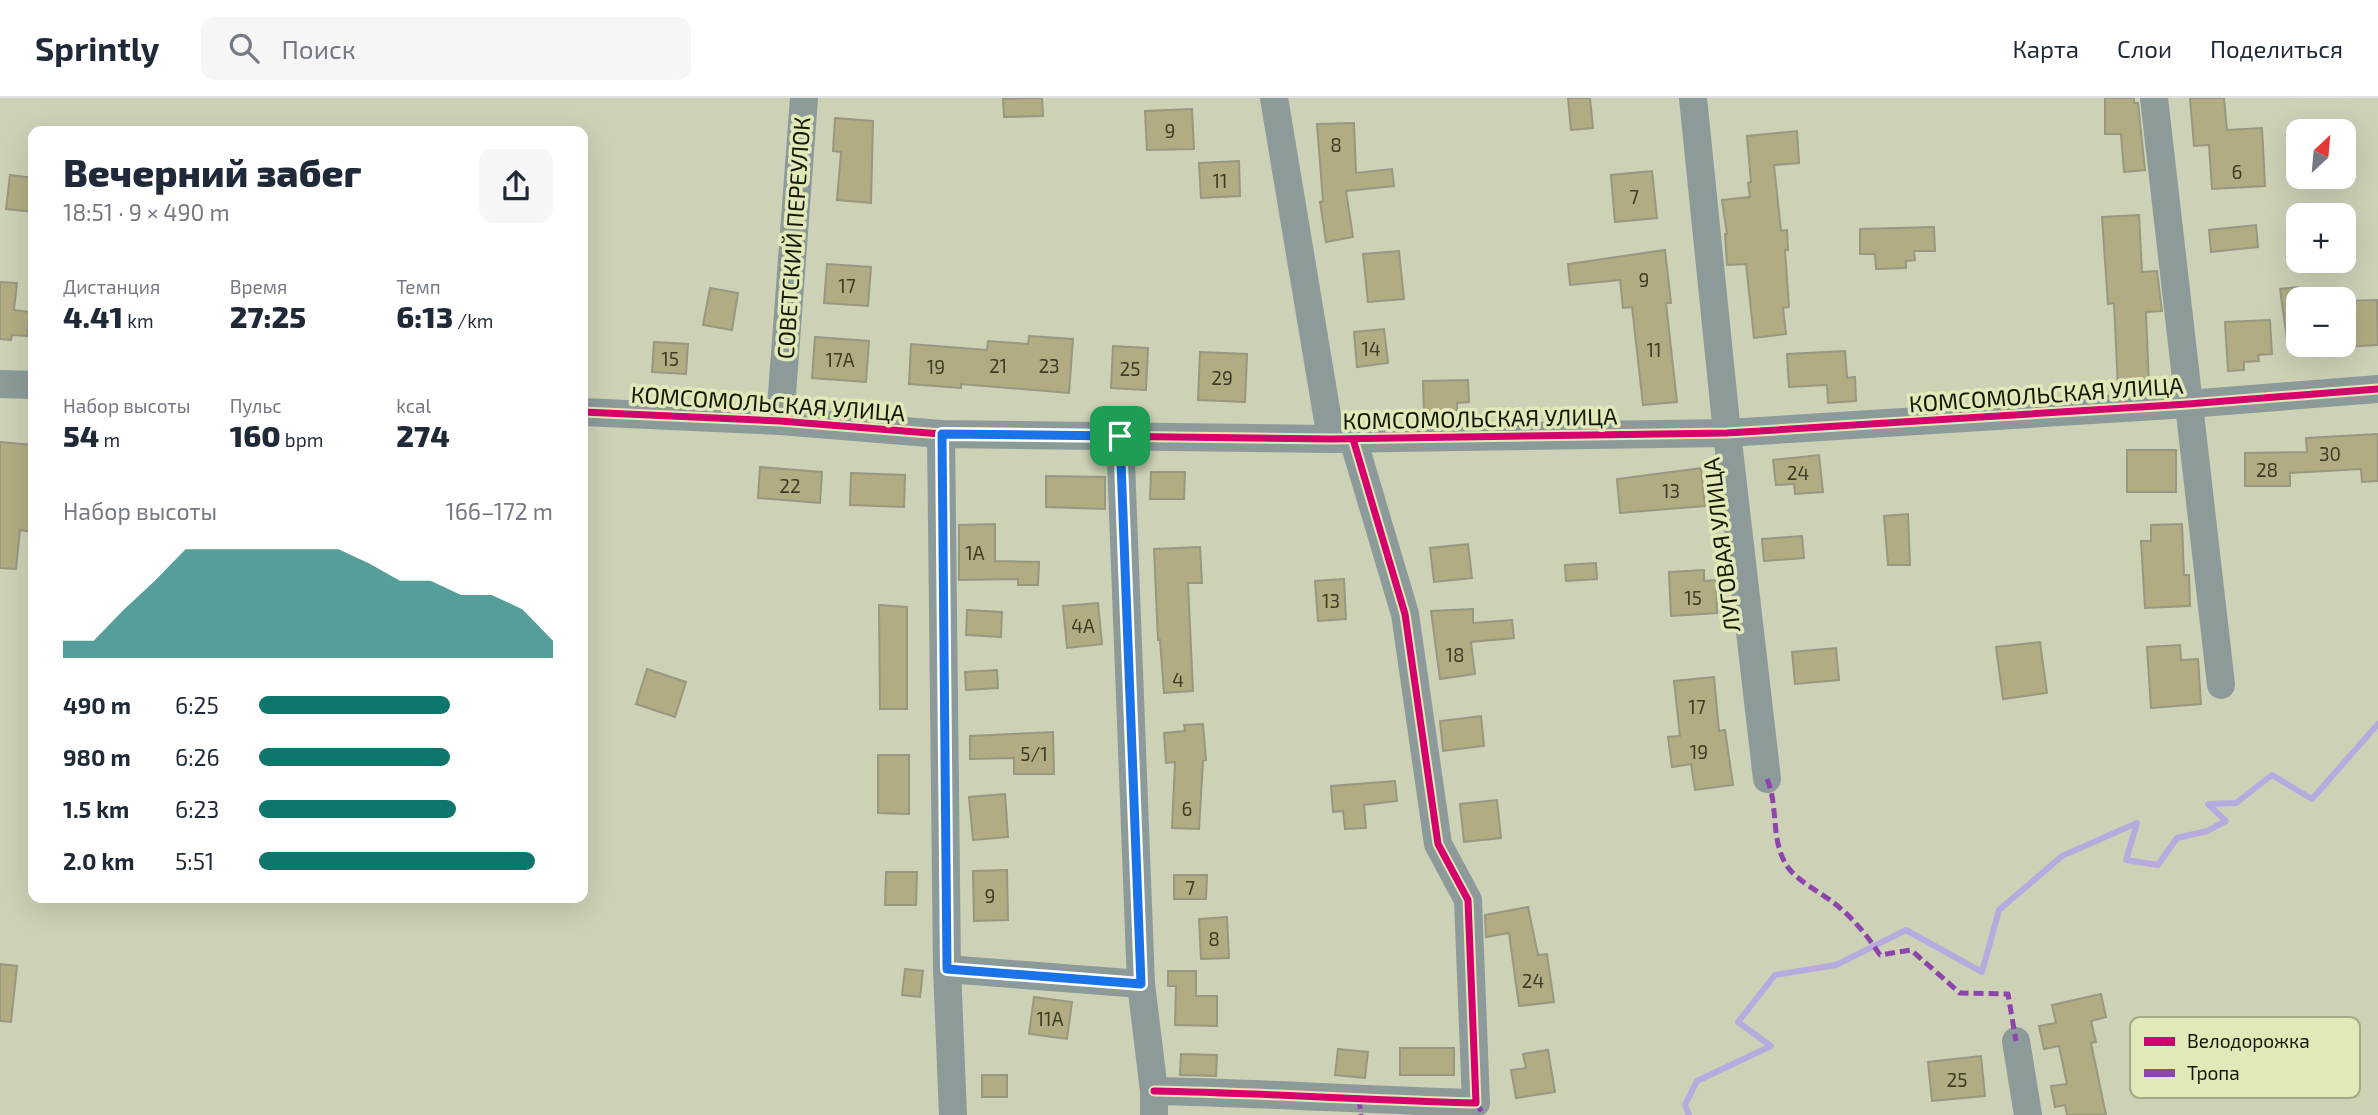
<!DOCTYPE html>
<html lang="ru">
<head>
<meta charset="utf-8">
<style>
  body { margin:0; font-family:"Exo 2",sans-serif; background:#f6f6f7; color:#1f2937; height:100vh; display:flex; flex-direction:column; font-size:26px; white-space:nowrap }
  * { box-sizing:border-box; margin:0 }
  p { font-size:23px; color:#747a83 }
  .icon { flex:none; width:38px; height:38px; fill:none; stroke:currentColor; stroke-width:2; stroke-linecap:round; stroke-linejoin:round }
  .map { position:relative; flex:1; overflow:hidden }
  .side { position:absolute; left:28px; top:28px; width:560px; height:777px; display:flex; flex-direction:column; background:#fff; border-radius:14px; box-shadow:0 7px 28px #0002 }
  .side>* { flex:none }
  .needle { width:46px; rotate:26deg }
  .controls { position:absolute; left:2286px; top:21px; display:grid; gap:14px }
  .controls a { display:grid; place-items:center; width:70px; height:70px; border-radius:14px; background:#fff; box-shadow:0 7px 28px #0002; font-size:35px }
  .pin { position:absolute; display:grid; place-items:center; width:60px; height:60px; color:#fff; margin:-30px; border-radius:14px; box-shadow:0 4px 10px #0006 }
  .round { display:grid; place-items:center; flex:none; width:74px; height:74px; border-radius:14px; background:#f6f6f7 }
  .overview { display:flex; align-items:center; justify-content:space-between; height:119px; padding:0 35px }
  h1 { font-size:38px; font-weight:800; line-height:52px }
  .stats { display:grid; grid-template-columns:repeat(3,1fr); gap:10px; height:119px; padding:7px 35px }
  .stats div { display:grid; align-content:center }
  .stats b { font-size:30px; font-weight:800 }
  .stats small { font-size:19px; font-weight:400 }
  .stats p { font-size:19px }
  .chart { height:196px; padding:14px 35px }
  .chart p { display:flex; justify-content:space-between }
  .chart svg { width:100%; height:126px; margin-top:7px; fill:#0f766e; opacity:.7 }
  ul { padding:0 35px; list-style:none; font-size:23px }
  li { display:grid; grid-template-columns:112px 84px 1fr; align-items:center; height:52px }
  li i { height:18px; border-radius:9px; background:#0f766e }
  header { display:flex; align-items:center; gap:42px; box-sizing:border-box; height:98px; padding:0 35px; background:#fff; border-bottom:2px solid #e0e1e3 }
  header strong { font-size:33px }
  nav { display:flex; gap:38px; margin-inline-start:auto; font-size:24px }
  .search { width:490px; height:63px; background:#f6f6f7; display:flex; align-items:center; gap:18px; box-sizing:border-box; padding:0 24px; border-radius:14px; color:#747a83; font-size:26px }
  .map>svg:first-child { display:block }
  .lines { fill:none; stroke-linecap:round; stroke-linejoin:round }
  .stream { stroke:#b7aadf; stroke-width:6 }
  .building { fill:#b1ac81; stroke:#989782; stroke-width:2 }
  .minor { stroke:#8c9a9a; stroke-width:28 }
  .quiet { stroke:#8e44ad; stroke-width:5; stroke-dasharray:10 5; stroke-linecap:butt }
  .cycleway-casing { stroke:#e2e9b8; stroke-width:11 }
  .cycleway { stroke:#d6006c; stroke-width:7 }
  .route-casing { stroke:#fff; stroke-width:14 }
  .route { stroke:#1a73e8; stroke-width:9 }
  .labels { text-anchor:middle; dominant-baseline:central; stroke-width:7; stroke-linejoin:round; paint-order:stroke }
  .number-label { font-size:19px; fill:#3d3d25 }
  .street-label { font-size:23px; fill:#161806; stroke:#e2e9b8 }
  .key { fill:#e2e9b8; stroke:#a5aa83; stroke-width:2 }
  .key-label { font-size:19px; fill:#161806 }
</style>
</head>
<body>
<header>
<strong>Sprintly</strong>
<div class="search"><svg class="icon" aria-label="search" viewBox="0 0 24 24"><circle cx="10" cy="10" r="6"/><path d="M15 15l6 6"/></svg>Поиск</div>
<nav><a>Карта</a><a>Слои</a><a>Поделиться</a></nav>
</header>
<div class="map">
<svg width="2378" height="1017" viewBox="0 0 2378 1017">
  <rect width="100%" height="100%" fill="#cdd1b6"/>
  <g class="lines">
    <!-- stream -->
    <polyline class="stream" points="1689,1017 1685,1007 1697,983 1771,948 1738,924 1775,877 1836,867 1906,832 1982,874 1999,812 2062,758 2137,725 2126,762 2158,767 2177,740 2207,733 2226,723 2208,706 2236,705 2272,677 2312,701 2378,626"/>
  </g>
  <!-- building -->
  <g class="building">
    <polygon points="1028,0 1042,0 1043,18 1004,19 1003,1"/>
    <polygon points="1568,0 1590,0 1593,30 1571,32"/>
    <polygon points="2105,0 2134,0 2134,5 2138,5 2145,72 2124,74 2121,36 2105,36"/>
    <polygon points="2190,0 2224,0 2227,32 2262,30 2265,88 2212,91 2209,47 2194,48"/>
    <polygon points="1192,11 1194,51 1147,52 1145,13"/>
    <polygon points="835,20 873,23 871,105 837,102 841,54 833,53"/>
    <polygon points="1354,25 1356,75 1392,71 1394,88 1346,93 1353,139 1326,144 1320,104 1323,103 1317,26"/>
    <polygon points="1797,33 1799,65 1774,67 1781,133 1787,132 1788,152 1785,152 1789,209 1783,210 1786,236 1754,240 1746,166 1727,167 1725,136 1727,136 1722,102 1750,99 1748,85 1751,84 1747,38"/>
    <polygon points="1239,63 1240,98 1201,100 1199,65"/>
    <polygon points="1652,73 1657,120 1615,124 1611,77"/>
    <polygon points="10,77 33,80 33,114 6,111"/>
    <polygon points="2139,117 2142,174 2157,173 2162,213 2146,214 2149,288 2118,290 2114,205 2108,206 2102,119"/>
    <polygon points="2256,127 2258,149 2211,154 2209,132"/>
    <polygon points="1934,129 1935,153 1914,153 1915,162 1906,163 1906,170 1876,171 1875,156 1860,156 1860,131"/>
    <polygon points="1665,152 1671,205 1666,205 1677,304 1643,307 1632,209 1623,210 1620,182 1570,187 1568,166"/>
    <polygon points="1399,153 1404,201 1368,204 1363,156"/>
    <polygon points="827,166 871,169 868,208 824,205"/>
    <polygon points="0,184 17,185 14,212 30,214 27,238 12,237 11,242 0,241"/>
    <polygon points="2298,189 2298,247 2288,248 2280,191"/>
    <polygon points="710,190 738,195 732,232 703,227"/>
    <polygon points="2377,202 2378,247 2343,249 2343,203"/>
    <polygon points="2270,222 2272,256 2258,257 2259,263 2244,264 2244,272 2228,273 2225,224"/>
    <polygon points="1384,231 1388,265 1357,269 1354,234"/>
    <polygon points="1029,238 1073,241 1069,295 961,286 961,290 909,286 911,246 987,252 988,243 1028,246"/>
    <polygon points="815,239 869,243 866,284 812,280"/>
    <polygon points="654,244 688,246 686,276 652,274"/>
    <polygon points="1113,248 1148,250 1146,292 1111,290"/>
    <polygon points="1845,253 1847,280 1855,279 1856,303 1828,305 1827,287 1789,289 1787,256"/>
    <polygon points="1200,254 1247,256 1245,304 1198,302"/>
    <polygon points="1468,282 1469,304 1457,305 1457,317 1424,318 1423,283"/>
    <polygon points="2378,336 2378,383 2362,384 2361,371 2290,375 2290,388 2245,388 2245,355 2307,354 2306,340"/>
    <polygon points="0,344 33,347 33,434 20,432 16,471 0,470"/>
    <rect x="2127" y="352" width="49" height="42"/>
    <polygon points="1819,357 1823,394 1795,396 1794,386 1776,387 1773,362"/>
    <polygon points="760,369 822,374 820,405 758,400"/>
    <polygon points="1701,370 1705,408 1620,415 1617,381"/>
    <polygon points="1151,374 1185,374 1184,401 1150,401"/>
    <polygon points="851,375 905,377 904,409 850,407"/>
    <polygon points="1046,378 1105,379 1105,411 1046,409"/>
    <polygon points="1908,416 1910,467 1888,467 1884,418"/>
    <polygon points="995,426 995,463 1039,464 1038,487 1018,487 1018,481 959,482 959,427"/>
    <polygon points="2182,426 2184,477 2189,477 2190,508 2145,510 2141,443 2151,443 2151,427"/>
    <polygon points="1802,438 1804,460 1764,463 1762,441"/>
    <polygon points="1468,446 1472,480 1434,484 1430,450"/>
    <polygon points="1200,449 1202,485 1188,485 1193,593 1164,595 1160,542 1158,542 1154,451"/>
    <polygon points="1596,465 1597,481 1566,483 1565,467"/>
    <polygon points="1704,472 1704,483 1716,482 1717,515 1671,518 1669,474"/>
    <polygon points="1344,481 1346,521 1318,523 1315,483"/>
    <polygon points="1098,505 1102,546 1067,550 1063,508"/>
    <polygon points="879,507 907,509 907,611 880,611"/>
    <polygon points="1473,511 1473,525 1512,522 1514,540 1471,544 1475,576 1440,581 1431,513"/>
    <polygon points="967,512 1002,514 1001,539 966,537"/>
    <polygon points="2040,544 2047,595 2003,601 1996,549"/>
    <polygon points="2180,547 2181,562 2198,561 2201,606 2151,610 2147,549"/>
    <polygon points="1836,550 1839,582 1795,586 1792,554"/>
    <polygon points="647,571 686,584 675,619 636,606"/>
    <polygon points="997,572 998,590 966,592 965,574"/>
    <polygon points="1714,579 1719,633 1725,632 1733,687 1695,692 1691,666 1672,669 1668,639 1680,638 1674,583"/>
    <polygon points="1481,618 1484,648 1443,653 1440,623"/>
    <polygon points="1203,626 1206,662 1203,663 1199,731 1172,730 1175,664 1166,665 1164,635 1185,633 1184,627"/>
    <polygon points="1053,634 1054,676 1014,676 1014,660 970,661 970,638"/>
    <polygon points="878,657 909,657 909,716 878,715"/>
    <polygon points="1395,683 1397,703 1364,707 1366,730 1345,731 1343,713 1333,714 1331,688"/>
    <polygon points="1005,696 1008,739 973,742 969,699"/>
    <polygon points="1497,702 1501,740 1464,744 1460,706"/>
    <polygon points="1007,772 1008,822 974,823 973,773"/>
    <polygon points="886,774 917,774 916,807 885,807"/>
    <polygon points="1174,777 1207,777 1206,801 1174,801"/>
    <polygon points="1528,809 1538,857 1547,856 1554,904 1519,908 1509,835 1486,839 1485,817"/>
    <polygon points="1227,819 1229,860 1201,861 1199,821"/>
    <polygon points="0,866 17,868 11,924 0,923"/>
    <polygon points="905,871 923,873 920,899 902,897"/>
    <polygon points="1168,873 1196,873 1196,898 1217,898 1217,928 1175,927 1176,888 1168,888"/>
    <polygon points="2101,896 2106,919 2091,923 2096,944 2091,945 2106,1017 2067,1017 2065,1007 2055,1009 2051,988 2067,986 2059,948 2044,951 2039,928 2056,925 2052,907"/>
    <polygon points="1034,899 1072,904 1067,941 1029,936"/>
    <rect x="1400" y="950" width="54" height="27"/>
    <polygon points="1338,951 1368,954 1365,980 1335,977"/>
    <polygon points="1548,952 1555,994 1516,1000 1511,972 1526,970 1523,956"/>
    <polygon points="1181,956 1217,957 1216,978 1180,977"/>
    <polygon points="1981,958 1985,998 1932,1003 1928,964"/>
    <rect x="982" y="977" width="25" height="22"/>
  </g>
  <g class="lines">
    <!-- minor -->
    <g class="minor">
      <polyline points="1274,0 1331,341"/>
      <polyline points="1693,0 1727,335 1767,681"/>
      <polyline points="2154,0 2221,587"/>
      <polyline points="0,286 33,287"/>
      <polyline points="583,314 780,323 941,336 1331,341 1727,335 2188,306 2378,291"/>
      <polyline points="780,323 804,0"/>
      <polyline points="941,336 947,871 953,1017"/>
      <polyline points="1120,338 1141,886 1154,993 1154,1017"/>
      <polyline points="947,871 1141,886"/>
      <polyline points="2016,943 2028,1017"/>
      <path d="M1154 993C1261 995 1368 1002 1476 1005L1468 802 1438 746 1405 516 1353 341"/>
    </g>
    <!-- quiet -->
    <g class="quiet">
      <path d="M1767 681C1779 709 1770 742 1787 768 1797 783 1820 794 1834 805 1852 819 1867 837 1880 857L1911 852 1960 895 2008 896 2016 943"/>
      <polyline points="1359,1001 1361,1017"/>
      <polyline points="1476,1005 1484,1017"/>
    </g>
    <defs>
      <g id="cycleway">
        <polyline points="583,314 780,323 941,336 1331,341 1727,335 2188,306 2378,291"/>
        <path d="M1154 993C1261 995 1368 1002 1476 1005L1468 802 1438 746 1405 516 1353 341"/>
      </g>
    </defs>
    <!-- cycleway casing -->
    <use href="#cycleway" class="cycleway-casing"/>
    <!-- cycleway -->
    <use href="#cycleway" class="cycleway"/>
  </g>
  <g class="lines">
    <defs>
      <polygon id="route" points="942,336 1120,338 1141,886 947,871"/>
    </defs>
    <!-- route casing -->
    <use href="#route" class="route-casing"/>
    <!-- route -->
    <use href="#route" class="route"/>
  </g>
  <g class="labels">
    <!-- number labels -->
    <g class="number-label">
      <text x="1170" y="32">9</text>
      <text x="1336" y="46">8</text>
      <text x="2237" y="73">6</text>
      <text x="1220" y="82">11</text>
      <text x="1634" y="98">7</text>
      <text x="1644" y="181">9</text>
      <text x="847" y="187">17</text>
      <text x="1371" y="250">14</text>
      <text x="1654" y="251">11</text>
      <text x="670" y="260">15</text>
      <text x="840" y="261">17А</text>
      <text x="998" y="267">21</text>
      <text x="1049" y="267">23</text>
      <text x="936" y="268">19</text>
      <text x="1130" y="270">25</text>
      <text x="1222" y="279">29</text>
      <text x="2330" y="355">30</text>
      <text x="2267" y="371">28</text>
      <text x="1798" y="374">24</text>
      <text x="790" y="387">22</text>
      <text x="1671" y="392">13</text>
      <text x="975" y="454">1А</text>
      <text x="1693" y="499">15</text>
      <text x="1331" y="502">13</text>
      <text x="1083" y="527">4А</text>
      <text x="1455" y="556">18</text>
      <text x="1178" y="581">4</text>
      <text x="1697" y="608">17</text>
      <text x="1699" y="653">19</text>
      <text x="1034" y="655">5/1</text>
      <text x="1187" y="710">6</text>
      <text x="1190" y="789">7</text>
      <text x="990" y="797">9</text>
      <text x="1214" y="840">8</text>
      <text x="1533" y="882">24</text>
      <text x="1050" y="920">11А</text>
      <text x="1957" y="981">25</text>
    </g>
    <!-- street labels -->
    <g class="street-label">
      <text transform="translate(793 140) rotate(-86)">СОВЕТСКИЙ ПЕРЕУЛОК</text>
      <text transform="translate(2046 296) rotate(-4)">КОМСОМОЛЬСКАЯ УЛИЦА</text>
      <text transform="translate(768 305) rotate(4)">КОМСОМОЛЬСКАЯ УЛИЦА</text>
      <text transform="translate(1480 320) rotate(-1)">КОМСОМОЛЬСКАЯ УЛИЦА</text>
      <text transform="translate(1721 447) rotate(-97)">ЛУГОВАЯ УЛИЦА</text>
    </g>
  </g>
  <!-- legend -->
  <rect x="2130" y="919" width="230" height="81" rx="10" class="key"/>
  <rect x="2144" y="939" width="31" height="9" fill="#d6006c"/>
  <rect x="2144" y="971" width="31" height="8" fill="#8e44ad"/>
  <g class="key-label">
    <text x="2187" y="950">Велодорожка</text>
    <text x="2187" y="982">Тропа</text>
  </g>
</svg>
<div class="controls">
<a><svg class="needle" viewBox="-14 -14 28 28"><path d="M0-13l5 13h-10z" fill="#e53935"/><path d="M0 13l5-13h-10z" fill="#747a83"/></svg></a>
<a>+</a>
<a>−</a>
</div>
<div class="pin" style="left:1120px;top:338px;background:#1e9e55"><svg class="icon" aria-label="arrive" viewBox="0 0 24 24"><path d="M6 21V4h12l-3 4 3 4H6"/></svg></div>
<section class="side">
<div class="overview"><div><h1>Вечерний забег</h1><p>18:51 · 9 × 490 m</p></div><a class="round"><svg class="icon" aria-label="share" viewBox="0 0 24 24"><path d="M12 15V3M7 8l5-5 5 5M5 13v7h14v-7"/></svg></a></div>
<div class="stats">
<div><p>Дистанция</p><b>4.41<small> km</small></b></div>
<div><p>Время</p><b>27:25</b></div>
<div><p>Темп</p><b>6:13<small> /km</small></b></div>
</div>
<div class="stats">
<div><p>Набор высоты</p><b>54<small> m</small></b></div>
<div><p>Пульс</p><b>160<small> bpm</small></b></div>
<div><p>kcal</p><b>274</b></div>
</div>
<div class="chart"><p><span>Набор высоты</span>166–172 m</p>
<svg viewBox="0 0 160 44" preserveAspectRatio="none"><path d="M0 44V38L10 38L20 27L30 17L40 6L50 6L60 6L70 6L80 6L90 6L100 11L110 17L120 17L130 22L140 22L150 27L160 38V44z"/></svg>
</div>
<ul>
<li><b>490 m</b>6:25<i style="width:65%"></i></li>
<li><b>980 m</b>6:26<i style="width:65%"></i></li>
<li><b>1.5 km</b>6:23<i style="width:67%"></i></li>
<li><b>2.0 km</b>5:51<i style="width:94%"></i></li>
</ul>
</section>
</div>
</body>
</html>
